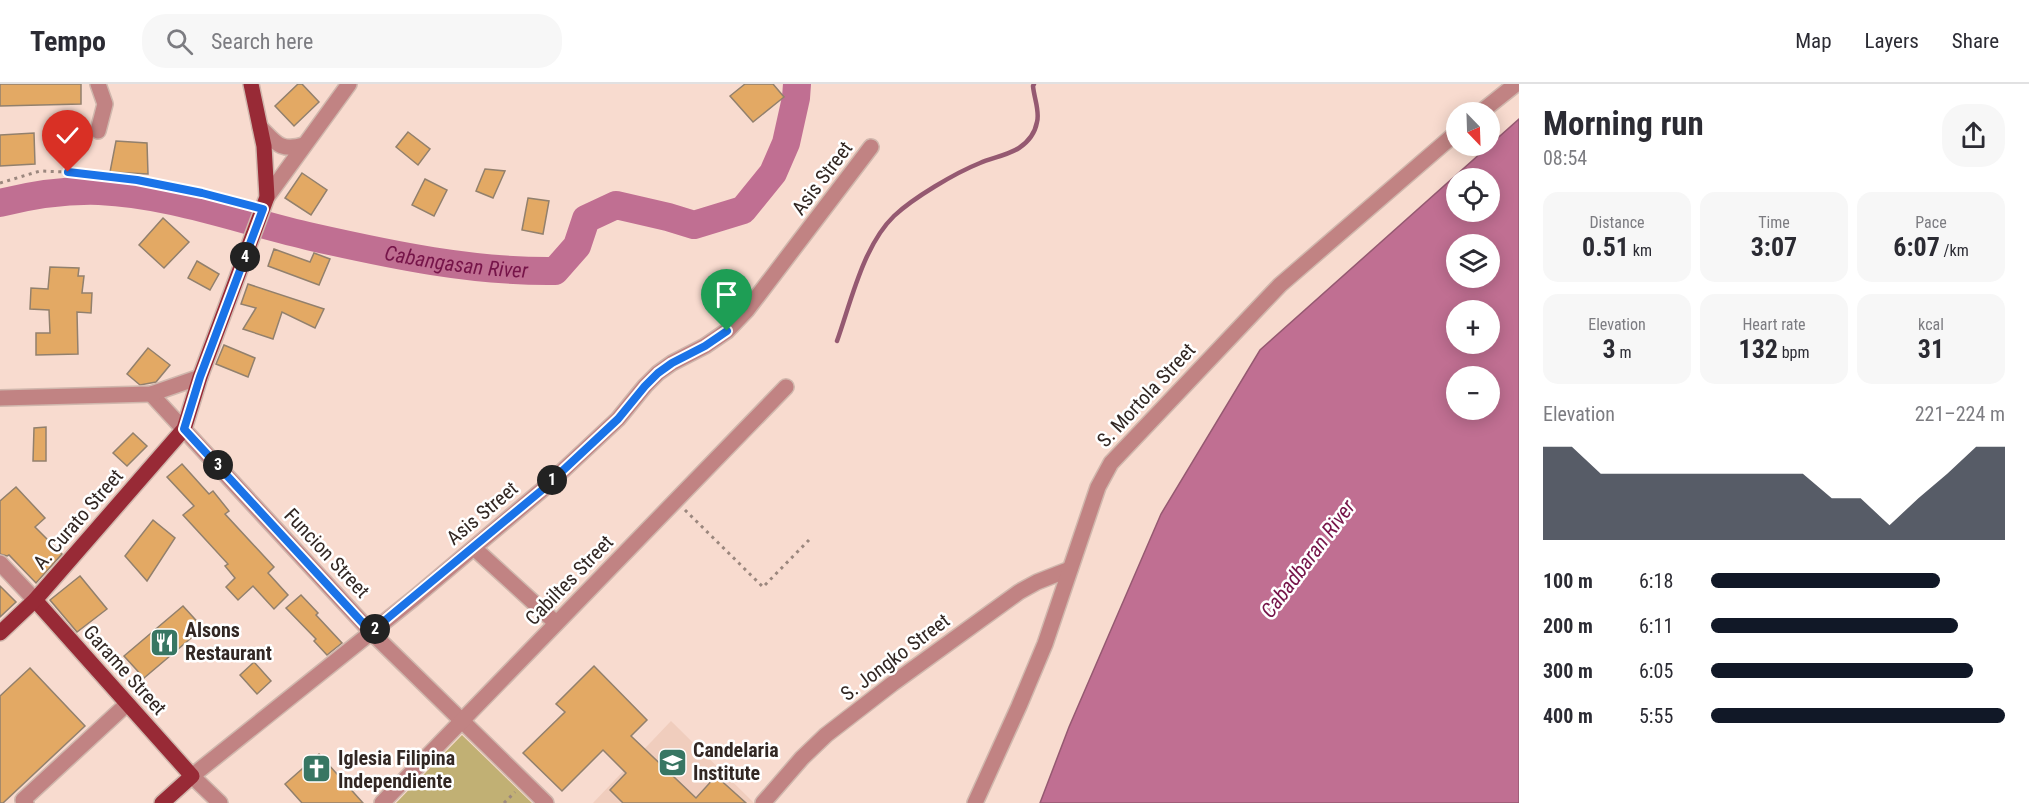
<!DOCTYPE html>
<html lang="en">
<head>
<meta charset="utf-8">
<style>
  body { margin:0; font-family:"Roboto Condensed",sans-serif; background:#f7f7f7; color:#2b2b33; height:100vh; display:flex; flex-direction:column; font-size:22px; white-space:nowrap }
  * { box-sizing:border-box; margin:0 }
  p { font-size:20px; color:#7c7c81 }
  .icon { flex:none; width:33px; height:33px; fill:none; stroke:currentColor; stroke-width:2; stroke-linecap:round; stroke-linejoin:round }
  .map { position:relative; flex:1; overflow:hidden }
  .side { display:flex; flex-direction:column; background:#fff; width:510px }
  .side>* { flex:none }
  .needle { width:39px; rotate:157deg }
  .controls { position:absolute; left:1446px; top:18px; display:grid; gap:12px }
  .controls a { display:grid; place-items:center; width:54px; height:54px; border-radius:50%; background:#fff; box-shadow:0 3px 15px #0003; font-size:30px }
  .pin { position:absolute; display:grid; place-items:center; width:51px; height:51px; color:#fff; margin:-62px -26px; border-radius:50% 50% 50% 0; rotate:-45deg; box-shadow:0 0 6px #0007 }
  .pin .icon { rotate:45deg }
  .km { position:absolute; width:30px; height:30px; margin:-15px; border-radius:50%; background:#222; color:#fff; font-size:16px; line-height:30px; text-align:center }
  .round { display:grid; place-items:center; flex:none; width:63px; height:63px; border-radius:24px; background:#f7f7f7 }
  .head { display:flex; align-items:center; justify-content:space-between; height:102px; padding:0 24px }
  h1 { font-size:33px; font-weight:700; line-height:45px }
  .metrics { display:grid; grid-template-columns:repeat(3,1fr); gap:9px; height:102px; padding:6px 24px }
  .metrics div { display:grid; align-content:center; border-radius:15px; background:#f7f7f7; text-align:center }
  .metrics b { font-size:26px; font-weight:700 }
  .metrics small { font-size:16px; font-weight:400 }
  .metrics p { font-size:16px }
  .chart { height:168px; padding:12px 24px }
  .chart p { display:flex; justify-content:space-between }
  .chart svg { width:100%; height:108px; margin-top:6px; fill:#111827; opacity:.7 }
  ul { padding:0 24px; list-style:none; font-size:20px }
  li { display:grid; grid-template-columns:96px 72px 1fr; align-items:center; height:45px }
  li i { height:15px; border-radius:8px; background:#111827 }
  header { display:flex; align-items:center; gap:36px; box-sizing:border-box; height:84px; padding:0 30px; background:#fff; border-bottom:2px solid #e1e1e2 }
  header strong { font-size:28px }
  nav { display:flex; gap:33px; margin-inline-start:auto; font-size:21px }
  .search { width:420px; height:54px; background:#f7f7f7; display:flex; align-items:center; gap:15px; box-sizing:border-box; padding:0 21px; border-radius:24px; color:#7c7c81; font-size:22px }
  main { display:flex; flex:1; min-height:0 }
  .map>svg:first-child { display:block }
  .built { fill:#f0cdbd }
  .green { fill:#c1b074 }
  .water { fill:#c06f92; stroke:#955971; stroke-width:1.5; fill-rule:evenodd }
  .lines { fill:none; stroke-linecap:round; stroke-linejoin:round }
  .stream { stroke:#955971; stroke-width:4.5 }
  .river { stroke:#c06f92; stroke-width:28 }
  .building { fill:#e3a964; stroke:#92806d; stroke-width:1.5 }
  .minor-casing { stroke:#d0b7ad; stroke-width:18 }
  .major-casing { stroke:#d0b7ad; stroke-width:18 }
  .path { stroke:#9b877e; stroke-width:3; stroke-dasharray:3 4.5; stroke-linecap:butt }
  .minor { stroke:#c18383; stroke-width:15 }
  .major { stroke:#982a36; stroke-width:15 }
  .route-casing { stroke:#fff; stroke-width:12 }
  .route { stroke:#1a73e8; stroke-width:8 }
  .labels { text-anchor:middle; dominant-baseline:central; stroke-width:5; stroke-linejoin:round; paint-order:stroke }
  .street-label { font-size:20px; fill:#322723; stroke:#fff }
  .poi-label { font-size:20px; font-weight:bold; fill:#322723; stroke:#fff; text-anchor:start }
  .water-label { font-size:21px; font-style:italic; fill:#761449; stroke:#fff }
</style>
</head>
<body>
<header>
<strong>Tempo</strong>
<div class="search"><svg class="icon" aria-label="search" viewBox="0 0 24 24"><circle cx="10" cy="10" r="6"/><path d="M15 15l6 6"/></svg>Search here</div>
<nav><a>Map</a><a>Layers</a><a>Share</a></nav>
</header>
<main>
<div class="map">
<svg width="1519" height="719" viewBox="0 0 1519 719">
  <rect width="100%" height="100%" fill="#f8dbcf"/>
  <!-- built -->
  <polygon class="built" points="671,637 754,719 593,719"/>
  <!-- green -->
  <polygon class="green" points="462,651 532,719 396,719"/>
  <!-- water -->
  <path class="water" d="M1519 35V719H1040L1069 643 1161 430 1260 266ZM1456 94H1490V128H1456ZM1456 160H1490V194H1456ZM1456 226H1490V260H1456ZM1456 292H1490V326H1456Z"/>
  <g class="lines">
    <!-- stream -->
    <path class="stream" d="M837 257C851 218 863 162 894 132 913 114 955 89 980 79 992 74 1008 71 1019 64 1028 58 1035 49 1037 38 1040 27 1034 14 1033 2L1034 0"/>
    <!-- river -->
    <path class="river" id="s1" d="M0 119C32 111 66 106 99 107 171 110 242 137 312 153 392 171 472 188 555 187L577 162 586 135 616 121 668 133 694 141 743 126 773 89 786 59 796 14 797 0"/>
  </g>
  <!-- building -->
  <g class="building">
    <polygon points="0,0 81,0 81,20 0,22"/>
    <polygon points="298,0 302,0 319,18 294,42 275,22"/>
    <polygon points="745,0 773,0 784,13 753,38 730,12"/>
    <polygon points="408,48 430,65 418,81 396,63"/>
    <polygon points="34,49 35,80 0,82 0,51"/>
    <polygon points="116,57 147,59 148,90 110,88"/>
    <polygon points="485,85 505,87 493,114 476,107"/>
    <polygon points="302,89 327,106 311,131 285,114"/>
    <polygon points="425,95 447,106 434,132 412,121"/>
    <polygon points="528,114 549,117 543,150 522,146"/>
    <polygon points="163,134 189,158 164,184 139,161"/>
    <polygon points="274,165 310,178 314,169 330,175 319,201 268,182"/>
    <polygon points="197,177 219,190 210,206 188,194"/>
    <polygon points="50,183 79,184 78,192 84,192 82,209 92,209 91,229 77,228 78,270 36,271 36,249 50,249 49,226 30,225 31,204 48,205"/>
    <polygon points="248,200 324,225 315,244 282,228 273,255 243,245 256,224 241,220"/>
    <polygon points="224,261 255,274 248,293 216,280"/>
    <polygon points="148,264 170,281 156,298 140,301 127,290"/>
    <polygon points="46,343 46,377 33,377 34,344"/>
    <polygon points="133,349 147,362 127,382 113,369"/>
    <polygon points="182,380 209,410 213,407 229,427 225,430 274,483 268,489 288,511 274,525 253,502 238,516 226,503 235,494 225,482 228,480 183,431 194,422 167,393"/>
    <polygon points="16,403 45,434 35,443 62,470 36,499 9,471 7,472 0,470 0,417"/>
    <polygon points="153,436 175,454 147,497 125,472"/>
    <polygon points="80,492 107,525 77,548 50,516"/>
    <polygon points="0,502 16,518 0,533"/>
    <polygon points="301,511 318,529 316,531 342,559 327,571 314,557 316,555 286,524"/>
    <polygon points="183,522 203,544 144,594 124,572"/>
    <polygon points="254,578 271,597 257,610 240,591"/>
    <polygon points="594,582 647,636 631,652 696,714 716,692 746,719 623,719 610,706 626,689 603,666 562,707 523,669 565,628 556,620"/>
    <polygon points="30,584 85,642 3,719 0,719 0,612"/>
    <polygon points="319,670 363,719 302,719 285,700"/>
  </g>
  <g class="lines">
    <defs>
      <g id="minor">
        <polyline points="98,0 105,20 98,47"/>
        <polyline points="1481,28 1516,0"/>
        <path d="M260 43C276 59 280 68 304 61"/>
        <polyline points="267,113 349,0"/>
        <polyline points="151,310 371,548 546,719"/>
        <polyline points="0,314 151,310 200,293"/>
        <polyline points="474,464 556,539"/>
        <polyline points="0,479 35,516"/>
        <polyline points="26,719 23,716 127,620"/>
        <polyline points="220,719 192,692 413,515 542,406 618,335 645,302 658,289 672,279 705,262 727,247 747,226 871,63"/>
        <polyline points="382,719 786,303"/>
        <polyline points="763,719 802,674 826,651 892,600 1019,508 1037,498 1070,485"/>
        <polyline points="975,719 1019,622 1045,560 1098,403 1111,379 1280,201 1456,49"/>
      </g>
      <g id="major">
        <polyline points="35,516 192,692 162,719"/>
        <polyline points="0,549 35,516 184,345 200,293 267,113 264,62 251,0"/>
      </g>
    </defs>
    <!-- minor casing -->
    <use href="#minor" class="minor-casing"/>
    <!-- major casing -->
    <use href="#major" class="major-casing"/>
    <!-- path -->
    <g class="path">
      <polyline points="0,99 40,87 68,88 137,96 202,109 250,122"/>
      <polyline points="685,426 763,503 809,456"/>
      <polyline points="504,719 515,708"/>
    </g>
    <!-- minor -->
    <use href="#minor" class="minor"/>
    <!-- major -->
    <use href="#major" class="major"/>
  </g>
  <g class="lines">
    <defs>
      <polyline id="route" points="68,88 137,96 202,109 263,125 200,293 184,345 371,548 542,406 618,335 645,302 658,289 672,279 705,262 727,247"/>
    </defs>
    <!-- route casing -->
    <use href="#route" class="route-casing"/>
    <!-- route -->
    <use href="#route" class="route"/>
  </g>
  <!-- icons -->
  <defs>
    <symbol id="restaurant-square" viewBox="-11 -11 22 22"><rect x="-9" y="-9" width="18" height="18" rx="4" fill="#387663" stroke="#fff"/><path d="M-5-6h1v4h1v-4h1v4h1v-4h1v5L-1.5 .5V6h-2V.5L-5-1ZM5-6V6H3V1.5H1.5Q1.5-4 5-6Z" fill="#fff"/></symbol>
    <symbol id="school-square" viewBox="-11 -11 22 22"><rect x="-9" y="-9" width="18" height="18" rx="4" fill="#387663" stroke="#fff"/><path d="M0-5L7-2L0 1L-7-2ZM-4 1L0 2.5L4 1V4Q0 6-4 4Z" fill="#fff"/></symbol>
    <symbol id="church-square" viewBox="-11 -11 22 22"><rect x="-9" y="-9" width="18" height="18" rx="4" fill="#387663" stroke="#fff"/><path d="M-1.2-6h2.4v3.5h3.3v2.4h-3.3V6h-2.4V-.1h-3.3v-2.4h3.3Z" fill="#fff"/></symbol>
  </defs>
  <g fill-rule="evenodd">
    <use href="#restaurant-square" x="148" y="542" width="33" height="33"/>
    <use href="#school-square" x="656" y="662" width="33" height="33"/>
    <use href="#church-square" x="300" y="668" width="33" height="33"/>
  </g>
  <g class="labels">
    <!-- street labels -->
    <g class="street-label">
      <text transform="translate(822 94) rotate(-53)">Asis Street</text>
      <text transform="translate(1146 311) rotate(-47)">S. Mortola Street</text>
      <text transform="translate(482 429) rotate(-40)">Asis Street</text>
      <text transform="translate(78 435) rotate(-49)">A. Curato Street</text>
      <text transform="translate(327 469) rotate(47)">Funcion Street</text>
      <text transform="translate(569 496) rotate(-46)">Cabiltes Street</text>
      <text transform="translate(895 573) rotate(-37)">S. Jongko Street</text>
      <text transform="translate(125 586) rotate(48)">Garame Street</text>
    </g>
    <!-- poi labels -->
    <g class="poi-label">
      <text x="185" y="546">Alsons<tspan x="185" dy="23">Restaurant</tspan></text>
      <text x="693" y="666">Candelaria<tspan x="693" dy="23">Institute</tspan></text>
      <text x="338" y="674">Iglesia Filipina<tspan x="338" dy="23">Independiente</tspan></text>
    </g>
    <!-- water labels -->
    <g class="water-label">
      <text stroke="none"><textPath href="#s1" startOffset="465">Cabangasan River</textPath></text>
      <text transform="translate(1308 475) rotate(-53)">Cabadbaran River</text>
    </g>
  </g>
</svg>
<div class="controls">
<a><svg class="needle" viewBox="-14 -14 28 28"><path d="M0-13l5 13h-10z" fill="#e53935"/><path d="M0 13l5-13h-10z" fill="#7c7c81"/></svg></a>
<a><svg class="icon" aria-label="locate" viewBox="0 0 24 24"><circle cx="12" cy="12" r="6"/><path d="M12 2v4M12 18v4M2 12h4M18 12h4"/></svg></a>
<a><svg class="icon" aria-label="layers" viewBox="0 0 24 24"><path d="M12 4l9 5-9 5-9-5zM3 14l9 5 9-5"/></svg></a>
<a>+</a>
<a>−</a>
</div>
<div class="pin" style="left:727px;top:247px;background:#1e9e55"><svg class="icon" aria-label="arrive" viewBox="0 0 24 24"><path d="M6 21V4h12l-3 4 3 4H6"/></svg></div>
<div class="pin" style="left:68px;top:88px;background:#d93025"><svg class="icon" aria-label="check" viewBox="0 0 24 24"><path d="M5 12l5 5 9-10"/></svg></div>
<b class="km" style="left:552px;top:396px">1</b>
<b class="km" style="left:375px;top:545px">2</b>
<b class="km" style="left:218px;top:381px">3</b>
<b class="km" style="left:245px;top:173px">4</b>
</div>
<section class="side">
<div class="head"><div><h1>Morning run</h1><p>08:54</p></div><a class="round"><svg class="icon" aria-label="share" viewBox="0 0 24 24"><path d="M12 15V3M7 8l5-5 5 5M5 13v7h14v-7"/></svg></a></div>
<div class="metrics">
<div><p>Distance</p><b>0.51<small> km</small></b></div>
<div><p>Time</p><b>3:07</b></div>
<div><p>Pace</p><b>6:07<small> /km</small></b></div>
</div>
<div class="metrics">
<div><p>Elevation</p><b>3<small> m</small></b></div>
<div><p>Heart rate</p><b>132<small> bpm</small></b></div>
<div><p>kcal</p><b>31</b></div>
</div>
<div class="chart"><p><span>Elevation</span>221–224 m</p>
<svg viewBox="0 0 160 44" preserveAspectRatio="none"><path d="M0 44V6L10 6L20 17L30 17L40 17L50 17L60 17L70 17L80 17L90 17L100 27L110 27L120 38L130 27L140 17L150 6L160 6V44z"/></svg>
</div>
<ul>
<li><b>100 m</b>6:18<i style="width:78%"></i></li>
<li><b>200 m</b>6:11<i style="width:84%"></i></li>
<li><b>300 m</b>6:05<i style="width:89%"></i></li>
<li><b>400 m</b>5:55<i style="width:100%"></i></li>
</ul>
</section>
</main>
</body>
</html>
